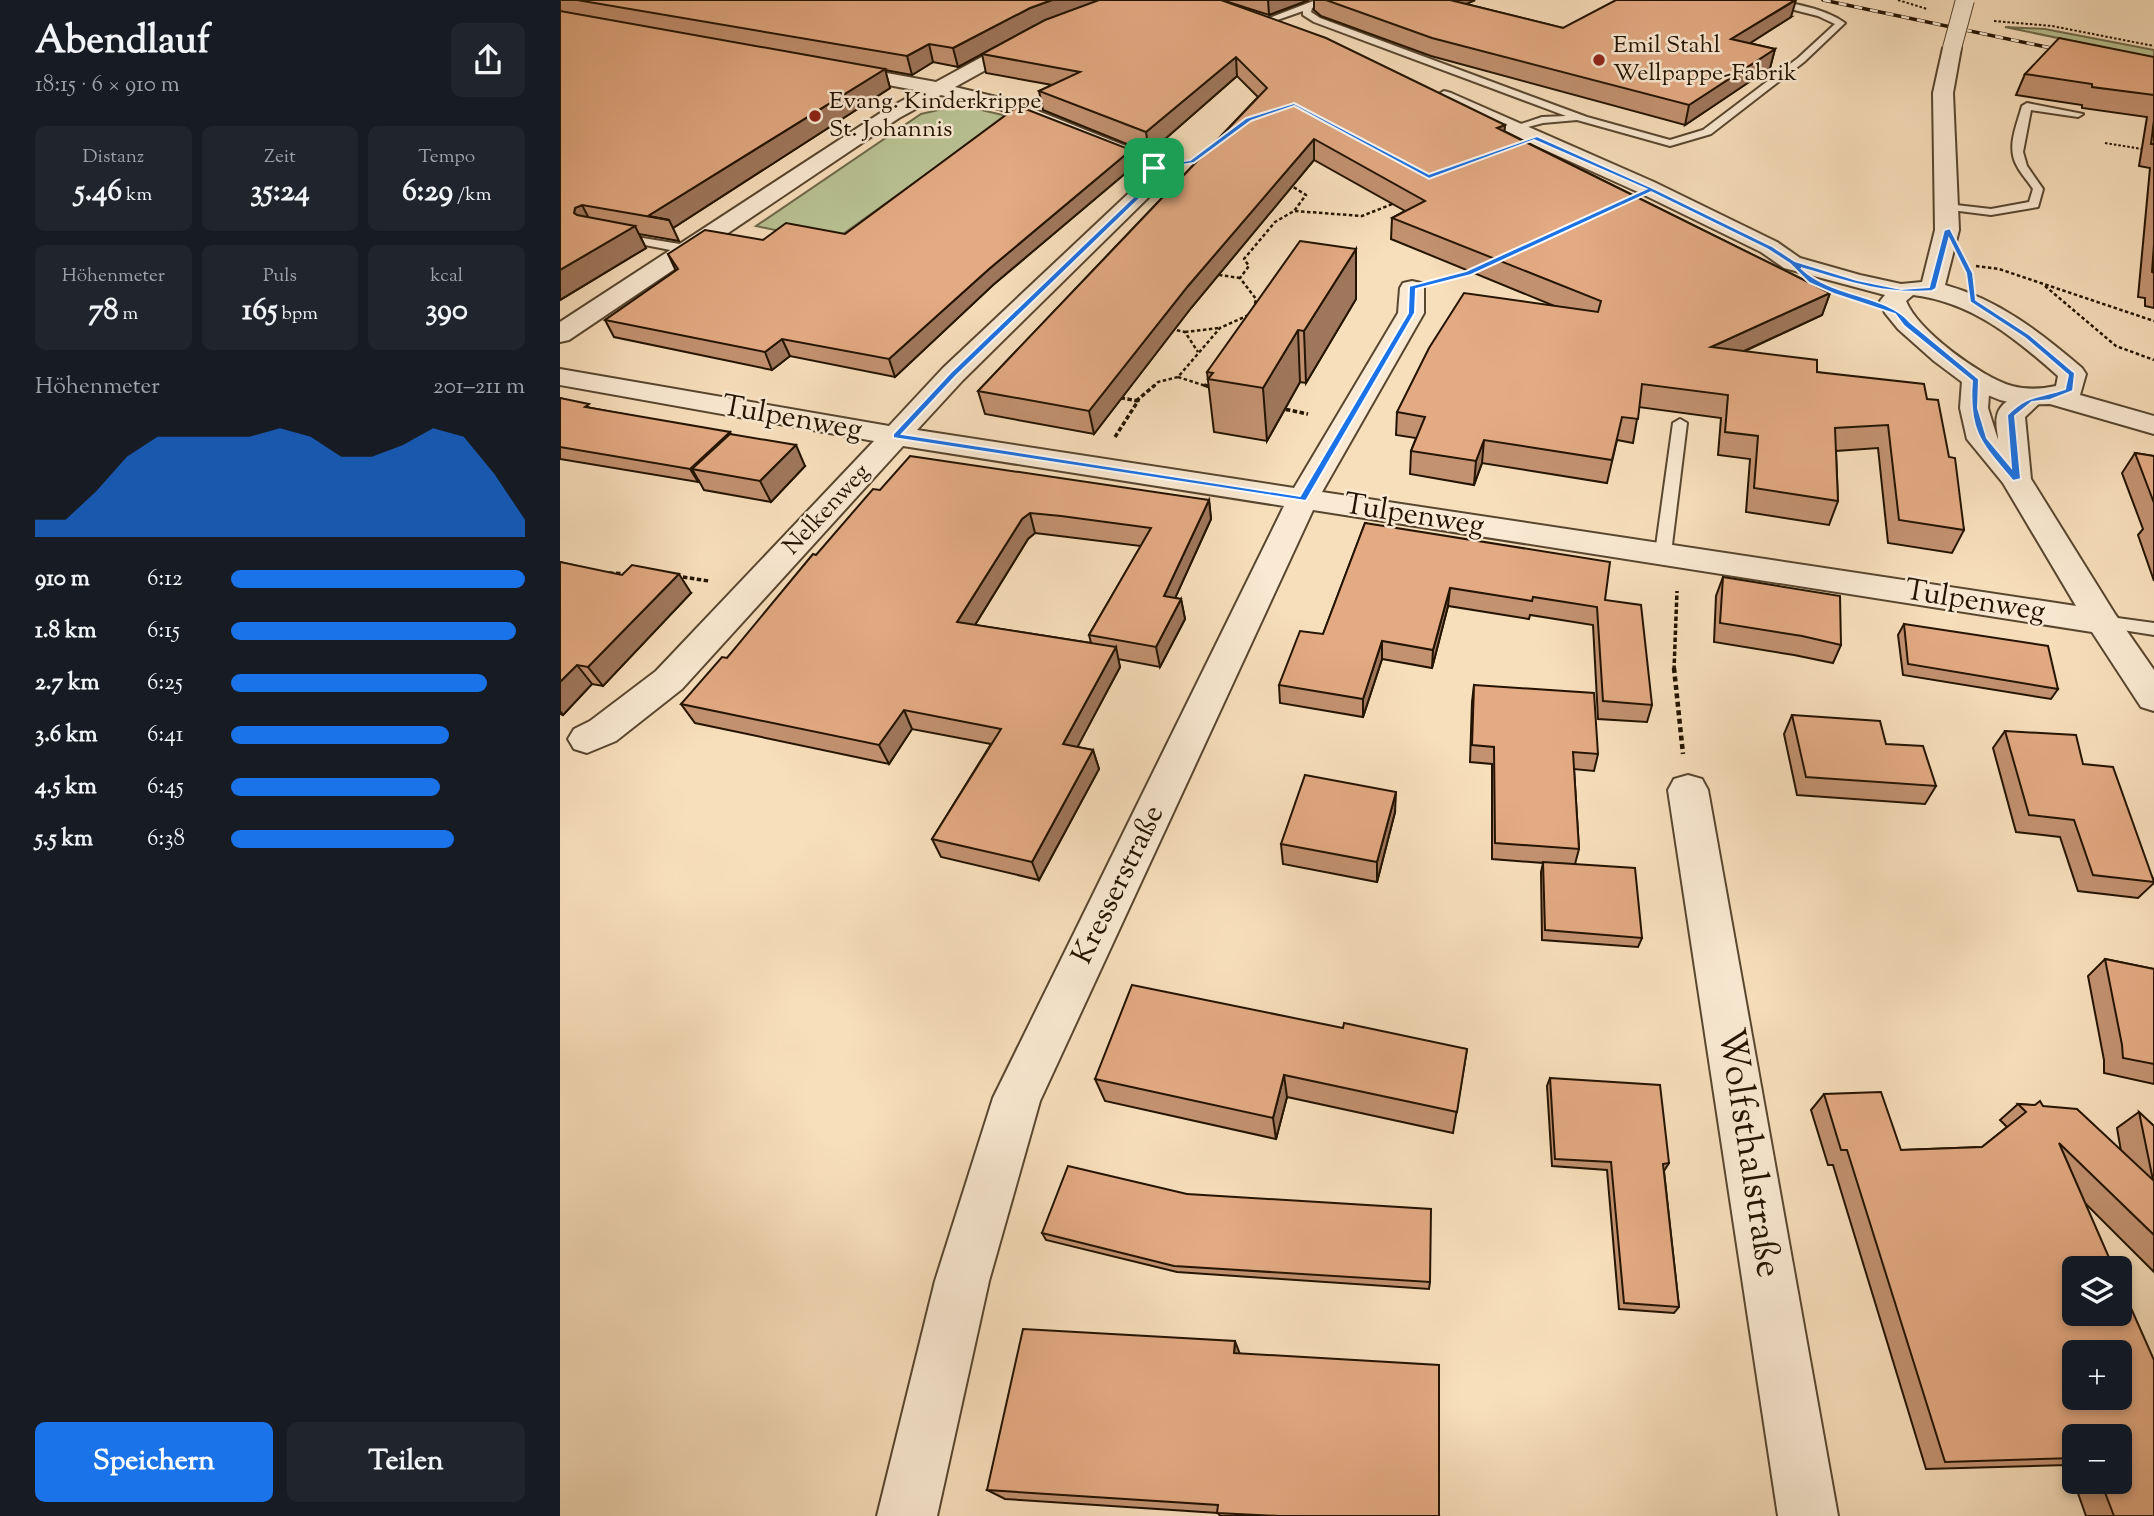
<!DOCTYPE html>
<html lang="de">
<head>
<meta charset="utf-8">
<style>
  body { margin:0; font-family:"Sorts Mill Goudy",serif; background:#20242c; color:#f1f3f6; height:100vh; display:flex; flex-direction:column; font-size:26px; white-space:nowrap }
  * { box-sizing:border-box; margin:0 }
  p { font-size:23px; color:#9ea1a6 }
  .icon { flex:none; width:38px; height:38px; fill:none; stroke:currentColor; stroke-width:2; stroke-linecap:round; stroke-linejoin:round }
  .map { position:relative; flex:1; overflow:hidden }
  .side { display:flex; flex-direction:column; background:#171b24; width:560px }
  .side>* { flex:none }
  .tools { position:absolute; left:1502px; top:1256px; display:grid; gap:14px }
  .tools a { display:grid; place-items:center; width:70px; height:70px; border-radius:10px; background:#171b24; box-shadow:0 4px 10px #0003; font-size:35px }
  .pin { position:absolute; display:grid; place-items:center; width:60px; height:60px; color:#fff; margin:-30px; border-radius:14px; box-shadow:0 4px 10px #0006 }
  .round { display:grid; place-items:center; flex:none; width:74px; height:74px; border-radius:10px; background:#20242c }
  .summary { display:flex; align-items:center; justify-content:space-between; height:119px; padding:0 35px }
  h1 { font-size:38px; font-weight:800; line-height:52px }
  .stats { display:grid; grid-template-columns:repeat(3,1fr); gap:10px; height:119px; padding:7px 35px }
  .stats div { display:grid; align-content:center; border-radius:10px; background:#20242c; text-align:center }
  .stats b { font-size:30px; font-weight:800 }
  .stats small { font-size:19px; font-weight:400 }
  .stats p { font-size:19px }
  .chart { height:196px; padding:14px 35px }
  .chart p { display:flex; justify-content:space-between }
  .chart svg { width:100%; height:126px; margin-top:7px; fill:#1a73e8; opacity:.7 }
  .action { display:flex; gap:14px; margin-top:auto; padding:14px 35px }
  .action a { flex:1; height:80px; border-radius:10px; background:#1a73e8; color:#fff; font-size:28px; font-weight:800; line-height:80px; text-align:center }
  .action a+a { background:#20242c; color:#f1f3f6 }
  ul { padding:0 35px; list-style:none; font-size:23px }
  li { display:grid; grid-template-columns:112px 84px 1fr; align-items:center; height:52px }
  li i { height:18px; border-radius:9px; background:#1a73e8 }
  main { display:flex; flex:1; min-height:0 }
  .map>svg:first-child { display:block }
  .green { fill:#b9c293; stroke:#6e6a4a; stroke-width:2 }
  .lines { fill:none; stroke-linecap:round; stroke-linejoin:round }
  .service-casing { stroke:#58462f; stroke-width:4 }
  .minor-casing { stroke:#58462f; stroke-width:4 }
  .tertiary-casing { stroke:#58462f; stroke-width:4 }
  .path-far3 { stroke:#231300; stroke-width:2; stroke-dasharray:2.5 2; stroke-linecap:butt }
  .path-far2 { stroke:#231300; stroke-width:2.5; stroke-dasharray:3.5 2.5; stroke-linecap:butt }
  .path-far1 { stroke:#231300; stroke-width:3.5; stroke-dasharray:4.5 2.5; stroke-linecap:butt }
  .path { stroke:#231300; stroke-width:4.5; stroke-dasharray:5 3.5; stroke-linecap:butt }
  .service { fill:#faead3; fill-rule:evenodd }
  .minor { fill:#faead3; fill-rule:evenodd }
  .tertiary { fill:#faead3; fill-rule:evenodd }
  .rail-casing { stroke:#231300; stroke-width:3.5 }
  .rail { stroke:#faead3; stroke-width:2.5; stroke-dasharray:8; stroke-linecap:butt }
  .tertiary-bridge-casing { stroke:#58462f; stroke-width:20; stroke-linecap:butt }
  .tertiary-bridge { stroke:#faead3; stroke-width:18 }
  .wall { fill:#c39271; stroke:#231300; stroke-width:2; fill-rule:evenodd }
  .shaded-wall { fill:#9f775c; stroke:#231300; stroke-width:2 }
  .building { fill:#e3aa83; stroke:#231300; stroke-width:2; fill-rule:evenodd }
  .route { fill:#1a73e8; stroke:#fff; stroke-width:2; fill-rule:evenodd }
  .poi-dot { fill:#8f2418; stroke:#faead3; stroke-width:2.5 }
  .labels { text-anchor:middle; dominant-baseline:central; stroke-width:5; stroke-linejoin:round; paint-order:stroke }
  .far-poi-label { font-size:24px; fill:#231300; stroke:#faead3; text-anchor:start }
  .far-street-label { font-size:24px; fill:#231300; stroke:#faead3 }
  .street-label { font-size:30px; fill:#231300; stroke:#faead3 }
  .near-street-label { font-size:37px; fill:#231300; stroke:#faead3 }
</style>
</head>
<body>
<main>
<section class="side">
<div class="summary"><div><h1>Abendlauf</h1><p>18:15 · 6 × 910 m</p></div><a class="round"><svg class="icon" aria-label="share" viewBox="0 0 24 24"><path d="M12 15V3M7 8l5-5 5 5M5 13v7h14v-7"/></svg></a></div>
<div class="stats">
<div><p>Distanz</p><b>5.46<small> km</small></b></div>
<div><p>Zeit</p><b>35:24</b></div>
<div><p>Tempo</p><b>6:29<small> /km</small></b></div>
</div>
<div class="stats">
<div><p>Höhenmeter</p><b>78<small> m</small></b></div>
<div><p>Puls</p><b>165<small> bpm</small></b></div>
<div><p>kcal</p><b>390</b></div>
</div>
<div class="chart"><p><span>Höhenmeter</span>201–211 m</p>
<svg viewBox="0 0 160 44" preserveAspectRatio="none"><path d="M0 44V38L10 38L20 28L30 16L40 9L50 9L60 9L70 9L80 6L90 9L100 16L110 16L120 12L130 6L140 9L150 22L160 38V44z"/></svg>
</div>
<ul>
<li><b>910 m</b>6:12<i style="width:100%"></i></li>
<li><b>1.8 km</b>6:15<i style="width:97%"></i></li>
<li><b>2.7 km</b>6:25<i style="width:87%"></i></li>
<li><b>3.6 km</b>6:41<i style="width:74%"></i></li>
<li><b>4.5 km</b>6:45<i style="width:71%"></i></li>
<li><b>5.5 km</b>6:38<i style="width:76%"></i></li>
</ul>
<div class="action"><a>Speichern</a><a>Teilen</a></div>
</section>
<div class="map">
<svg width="1594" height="1516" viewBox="0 0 1594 1516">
  <rect width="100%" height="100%" fill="#f8dfbc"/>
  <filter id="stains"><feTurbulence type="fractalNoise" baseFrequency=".00286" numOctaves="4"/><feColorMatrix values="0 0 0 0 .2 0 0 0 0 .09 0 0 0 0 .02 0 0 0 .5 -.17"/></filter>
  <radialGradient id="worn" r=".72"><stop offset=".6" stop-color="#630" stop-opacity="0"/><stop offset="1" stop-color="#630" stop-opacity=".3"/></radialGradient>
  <!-- green -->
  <g class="green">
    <polygon points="1445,27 1485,29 1594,50 1594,58"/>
    <polygon points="400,105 447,116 272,242 196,226 361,114"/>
  </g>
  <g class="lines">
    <defs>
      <g id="service">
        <path d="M756 0H767L752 8 751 12 760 18 1027 117 1110 140 1143 130 1238 58 1275 24 1258 16 1195 0C1222 0 1263 7 1285 23L1244 62 1151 134 1110 146 1017 120 983 123 952 131V127L982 117 1006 116 754 22 743 15V11L706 24 699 22Z"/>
        <path d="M1467 103 1523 114 1518 117 1471 110 1463 152 1467 166 1483 189 1478 207 1431 215 1383 209 1381 207 1387 204 1431 209 1469 202 1473 189C1468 181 1461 174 1457 166 1446 147 1457 125 1462 106Z"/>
        <polygon points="58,234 126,245 132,249 126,253 54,239 54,235"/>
        <polygon points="1120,419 1127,423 1111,553 1103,558 1095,553 1113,423"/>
        <polygon points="1543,616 1594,623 1594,635 1537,626 1534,622 1537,618"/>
      </g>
      <g id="minor">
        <path d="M551 0H574L572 3 487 36 395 87 453 101 588 155 602 163 608 178 403 380 357 430 734 488 838 313 840 288 843 283 852 281 861 283 864 288V313L762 492 1516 606 1443 483 1407 439 1400 408 1402 381 1406 375 1416 373 1426 375 1430 381 1428 408 1438 440C1438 433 1435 423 1437 416 1440 399 1466 390 1480 393L1484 399 1465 417 1471 479 1555 614 1594 670V711L1581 707 1532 632 753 510 480 1101 429 1281 377 1516H317L375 1281 433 1098 724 506 343 446 122 689 56 741 27 753 14 749 8 739 14 729 30 721 96 671 314 441 0 385V369L329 426 383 368 586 177 584 171 574 163 439 109 381 95 339 118 9 340 0 342V322L325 110 360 91 270 74 268 70 270 66 277 64 376 82 475 28Z"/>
        <polygon points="1128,775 1142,779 1148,790 1278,1516 1218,1516 1108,790 1114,779"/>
      </g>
      <path id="tertiary" d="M1392 43 1401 48 1393 93 1399 230 1385 285C1439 300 1480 332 1522 368L1526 374 1520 395 1594 416V434L1490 404 1461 405 1440 400 1410 388 1374 361 1338 329 1325 313 1320 301 1325 295 1224 268 1201 252 1078 192 877 101 874 97 884 91 891 93 1094 182 1217 242 1240 258 1300 275 1341 284 1362 282 1375 230 1373 93 1383 48ZM1353 295C1412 302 1455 338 1498 376L1496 386C1482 389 1467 390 1452 386 1421 377 1358 331 1346 301Z"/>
    </defs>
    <!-- service casing -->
    <use href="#service" class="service-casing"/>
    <!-- minor casing -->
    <use href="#minor" class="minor-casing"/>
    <!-- tertiary casing -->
    <use href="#tertiary" class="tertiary-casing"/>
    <!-- path-far3 -->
    <g class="path-far3">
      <polyline points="1338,0 1367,9"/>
      <polyline points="1434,21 1492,26 1594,46"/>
      <polyline points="1545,143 1582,149"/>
      <polyline points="626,162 632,161 651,147"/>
    </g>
    <!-- path-far2 -->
    <g class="path-far2">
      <polyline points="735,211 802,216 835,203"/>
      <polyline points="1416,266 1439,269 1594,321"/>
      <polyline points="653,274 680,278"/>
      <polyline points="887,279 915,270"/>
      <polyline points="1485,286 1556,346 1594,360"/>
      <polyline points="611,329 625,332 638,352"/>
      <polyline points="625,332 659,328"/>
      <polyline points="618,377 649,387"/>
      <polyline points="593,387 598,382 618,377 660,328 693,313 696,299 680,278 689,266 684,259 715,222 734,211 746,195 727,183"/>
    </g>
    <!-- path-far1 -->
    <g class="path-far1">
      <polyline points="644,385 654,388"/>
      <polyline points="576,401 595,385"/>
      <polyline points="719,408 748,414"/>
      <polyline points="555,437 578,401 556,397"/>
      <polyline points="49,573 68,574"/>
      <polyline points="116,576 149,581"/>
      <polyline points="1114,670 1117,591"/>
    </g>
    <!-- path -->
    <polyline class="path" points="1114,668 1123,754"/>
    <!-- service -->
    <use href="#service" class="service"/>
    <!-- minor -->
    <use href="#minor" class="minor"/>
    <!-- tertiary -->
    <use href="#tertiary" class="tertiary"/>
    <defs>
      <polyline id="rail" points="1263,0 1510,52"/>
    </defs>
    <!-- rail casing -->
    <use href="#rail" class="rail-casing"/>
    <!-- rail -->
    <use href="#rail" class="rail"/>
    <defs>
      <polyline id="tertiary-bridge" points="1392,48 1405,0"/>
    </defs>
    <!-- tertiary-bridge casing -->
    <use href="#tertiary-bridge" class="tertiary-bridge-casing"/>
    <!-- tertiary-bridge -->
    <use href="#tertiary-bridge" class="tertiary-bridge"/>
  </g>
  <!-- wall -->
  <g class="wall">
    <polygon points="0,0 661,0 945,125 944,131 1270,293 1262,315 1185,351 1257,372 1367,399 1404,530 1392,553 1328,543 1318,448 1276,451 1278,501 1269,525 1186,512 1190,459 1158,455 1161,418 1079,407 1073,443 1057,440 1047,483 922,463 914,485 850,474 851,451 856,438 836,435 837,412 992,305 831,239 832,218 845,211 754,160 631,308 534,434 425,414 418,391 698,97 677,76 589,153 483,110 479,91 492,85 426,73 422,54 398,67 373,62 352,75 325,70 330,88 113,228 119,241 79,234 86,248 0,300"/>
    <polygon points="662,0 749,0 709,15"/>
    <polygon points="754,0 915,0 906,4 1003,28 1231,17 1189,43 1215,49 1210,68 1125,125 871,56 761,16 754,10"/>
    <polygon points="1594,57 1594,308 1585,306 1585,298 1578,297 1590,168 1579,166 1587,117 1522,108 1522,105 1456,95 1465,74"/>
    <polygon points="574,166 433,285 335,377 230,356 212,370 54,337 45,320 116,271 108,254 203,240 285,234"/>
    <polygon points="796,249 796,299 746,383 740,382 707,441 654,432 647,372"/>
    <polygon points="0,398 31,408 170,434 245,466 211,502 144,490 139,481 138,482 0,459"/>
    <polygon points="1575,453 1594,456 1594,581 1578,535 1583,529 1562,473"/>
    <path d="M320 490 649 500 651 519 615 598 621 599 625 619 600 667 558 659 560 667 517 747 533 750 539 769 479 880 381 857 372 839 431 744 352 729 329 764 135 723 121 704 167 658ZM475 533 581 546 529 635 531 643 415 625 468 539Z"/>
    <polygon points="805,523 1045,600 1092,705 1087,722 1038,719 1033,625 970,615 969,619 888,606 872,668 822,659 803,717 720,703 719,685 763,634"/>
    <polygon points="0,562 131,593 43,686 32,684 3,715 0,714"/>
    <polygon points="1163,577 1281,645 1273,663 1234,655 1154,642 1156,596"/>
    <polygon points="1344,624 1498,689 1491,699 1343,675 1338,635"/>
    <polygon points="914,685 1038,754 1034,771 1014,769 1019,849 1015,864 1082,938 1078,947 982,940 981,872 983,863 932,859 932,764 910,762 912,702"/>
    <polygon points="1232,715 1326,744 1376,786 1365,804 1237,795 1224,734"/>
    <polygon points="1445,731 1523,764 1594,880 1594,883 1578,898 1518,891 1500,837 1456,832 1433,748"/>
    <polygon points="835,812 817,882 723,864 721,844"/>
    <polygon points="1545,959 1594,969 1594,1084 1544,1073 1544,1060 1528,976"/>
    <polygon points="783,1028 907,1049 893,1133 727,1097 716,1139 545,1101 535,1079"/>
    <polygon points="990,1078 1109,1163 1104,1171 1119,1307 1114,1313 1059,1309 1047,1170 992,1166 987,1086"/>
    <polygon points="1264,1094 1341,1150 1422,1147 1447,1127 1440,1120 1458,1104 1483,1106 1561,1151 1557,1128 1579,1112 1594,1126 1594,1272 1526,1204 1594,1516 1526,1516 1514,1482 1559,1482 1514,1437 1514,1482 1507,1465 1366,1469 1273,1165 1268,1165 1251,1110"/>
    <polygon points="627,1194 870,1282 869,1289 617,1272 486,1240 482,1233"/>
    <polygon points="679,1353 879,1516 660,1516 658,1513 445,1499 427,1490"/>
  </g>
  <!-- shaded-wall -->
  <g class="shaded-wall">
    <polygon points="492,0 543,0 474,26 398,67 393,48 470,8"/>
    <polygon points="708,0 749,0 709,15"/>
    <polygon points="881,0 915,0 880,16"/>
    <polygon points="1236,0 1231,17 1167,58 1171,39"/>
    <polygon points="369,44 373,62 352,75 347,56"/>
    <polygon points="1215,49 1210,68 1125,125 1129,105"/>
    <polygon points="676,57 677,76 589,153 586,132"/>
    <polygon points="325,69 330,88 113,228 109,220 88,216"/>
    <polygon points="945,125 943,145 937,128"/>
    <polygon points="754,139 754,160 631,308 534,434 529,411 628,286"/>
    <polygon points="571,150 574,166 433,285 335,377 329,359 429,269"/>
    <polygon points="22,205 33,226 14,213 15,208"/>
    <polygon points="75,226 86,248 0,300 0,270"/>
    <polygon points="796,249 796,299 746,383 744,331"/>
    <polygon points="1270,293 1262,315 1145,369 1151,347"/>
    <polygon points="738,330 740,382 707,441 703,388"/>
    <polygon points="222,339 230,356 212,370 205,352"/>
    <polygon points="170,432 176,446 132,469 139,481 138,482 130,469"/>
    <polygon points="924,440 922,463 914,485 916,461"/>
    <polygon points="236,445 245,466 211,502 200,481"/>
    <polygon points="649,500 651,519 607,616 604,596"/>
    <polygon points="470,513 475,533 468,539 405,641 397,622 462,519"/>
    <polygon points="119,574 131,593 43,686 28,667"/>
    <polygon points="890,588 888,606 872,668 873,650"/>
    <polygon points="621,599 625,619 600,667 596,647"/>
    <polygon points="822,641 822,659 803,717 803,699"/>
    <polygon points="556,647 560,667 509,763 503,744"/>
    <polygon points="17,665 32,684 3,715 0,711 0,682"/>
    <polygon points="344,710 352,729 329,764 319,745"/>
    <polygon points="533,750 539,769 479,880 472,862"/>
    <polygon points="836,792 835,812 817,882 817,862"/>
    <polygon points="724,1075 727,1097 716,1139 713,1118"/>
    <polygon points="675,1341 681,1357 674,1353"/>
  </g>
  <!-- building -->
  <g class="building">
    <polygon points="17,0 492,0 470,8 393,48 369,44 347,56"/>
    <polygon points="539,0 661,0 766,38 945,125 937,128 1270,293 1151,347 1257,360 1257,372 1364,384 1367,399 1378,400 1389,457 1395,458 1404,530 1339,520 1328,425 1275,428 1278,501 1194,488 1198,436 1165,432 1168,395 1082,384 1078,419 1062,417 1052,460 924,440 916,461 851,451 865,417 837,412 869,348 904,293 1038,312 1041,301 832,218 865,201 754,139 628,286 529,411 418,391 707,88 676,57 586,132 479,91 520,72 422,54 485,20"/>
    <polygon points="766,0 890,0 1003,28 1056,0 1235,0 1171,39 1215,49 1129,105 872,38"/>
    <polygon points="0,11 325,69 88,216 109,220 22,205 15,208 14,213 17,215 75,226 0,270"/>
    <polygon points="1499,38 1594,57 1594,95 1532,87 1532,84 1465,74"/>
    <polygon points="458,106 571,150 429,269 329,359 222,339 205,352 45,320 118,269 108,254 145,230 203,240 226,223 285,234"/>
    <polygon points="1594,120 1594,144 1591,144"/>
    <polygon points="740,241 796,249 744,331 738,330 703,388 648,379 653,373 647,372"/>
    <polygon points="1594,244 1594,273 1592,272"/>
    <polygon points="0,398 29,404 25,407 170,432 130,469 0,447"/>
    <polygon points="170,434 236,445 200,481 132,469"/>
    <polygon points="1575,453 1594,456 1594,503"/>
    <polygon points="350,456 649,500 604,596 621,599 596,647 529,635 591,528 501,516 470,513 462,519 397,622 556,647 503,744 533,750 472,862 372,839 441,729 344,710 319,745 121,704 162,657 167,658 253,554 256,555 313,489 320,490"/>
    <polygon points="805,523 1050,562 1045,600 1081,605 1092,705 1043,701 1037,607 973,597 972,601 890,588 873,650 822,641 803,699 719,685 740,631 763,634"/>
    <polygon points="0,562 62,575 72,565 119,574 28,667 17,665 0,682"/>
    <polygon points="1163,577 1280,596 1281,645 1242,636 1160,623"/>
    <polygon points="1344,624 1488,646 1498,689 1348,664"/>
    <polygon points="914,685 1034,693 1038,754 1013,752 1019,849 935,843 934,747 912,745"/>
    <polygon points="1232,715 1320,721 1326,744 1363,746 1376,786 1246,777"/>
    <polygon points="1445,731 1516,735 1523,764 1553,767 1594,882 1533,875 1514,820 1469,815"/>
    <polygon points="745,775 836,792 817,862 721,844"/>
    <polygon points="983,862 1075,868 1082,938 985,930"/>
    <polygon points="1545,959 1594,969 1594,1064 1563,1058 1562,1045"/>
    <polygon points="572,985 783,1028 784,1023 907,1049 897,1112 724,1075 713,1118 535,1079"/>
    <polygon points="990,1078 1100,1085 1109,1163 1103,1164 1119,1307 1064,1303 1051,1162 995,1159"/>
    <path d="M1321 1092 1341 1150 1422 1147 1466 1112 1458 1104 1475 1105 1480 1101 1483 1106 1517 1109 1593 1180 1579 1112 1594 1126V1235L1499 1143 1554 1269H1514V1314H1559V1281L1594 1360V1516H1554L1541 1482H1559V1437H1514V1458L1385 1462 1287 1150H1281L1264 1094ZM1514 1353H1559V1398H1514Z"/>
    <polygon points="508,1166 627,1194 871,1209 870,1282 614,1266 482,1233"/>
    <polygon points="463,1329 675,1341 674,1353 879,1365 879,1516 719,1516 657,1513 658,1505 427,1490"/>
  </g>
  <!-- route -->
  <path class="route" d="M734 103 869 174 977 136 1093 188 1212 246 1235 261 1297 280 1341 289 1369 287 1384 230 1390 228 1413 273 1416 300 1470 335 1515 373 1513 391 1490 400 1472 402 1455 416 1461 479 1453 481C1422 444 1408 433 1412 381L1344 326 1335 314 1274 294 1249 283 1230 264 1207 249 1091 192 911 275 856 289 855 313 746 501 333 438V434L390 373 593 178 592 166 630 160 686 118ZM734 106 869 179 974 140 1086 189 906 271 849 286 848 313 740 496 342 434 396 376 599 180 598 169 634 163 691 121ZM1389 239 1406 273 1410 302 1465 338 1508 375 1505 389C1479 398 1468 394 1447 415L1451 467 1427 438 1418 408 1419 379 1350 322C1326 294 1273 298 1241 268 1287 282 1324 295 1372 291L1376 289Z"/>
  <!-- markers -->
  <g class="poi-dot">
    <circle cx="1039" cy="60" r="7"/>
    <circle cx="255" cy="116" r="7"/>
  </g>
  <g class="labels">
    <!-- far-poi labels -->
    <g class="far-poi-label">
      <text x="1053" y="46">Emil Stahl<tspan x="1053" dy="28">Wellpappe-Fabrik</tspan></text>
      <text x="269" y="102">Evang. Kinderkrippe<tspan x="269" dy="28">St. Johannis</tspan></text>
    </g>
    <!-- far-street labels -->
    <g class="far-street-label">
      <text transform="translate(267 510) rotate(-47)">Nelkenweg</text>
    </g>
    <!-- street labels -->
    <g class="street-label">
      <text transform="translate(232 419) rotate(10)">Tulpenweg</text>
      <text transform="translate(854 516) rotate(9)">Tulpenweg</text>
      <text transform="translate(1415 602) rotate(9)">Tulpenweg</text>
      <text transform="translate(559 885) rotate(-64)">Kresserstraße</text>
    </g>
    <!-- near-street labels -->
    <g class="near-street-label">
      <text transform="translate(1188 1153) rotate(81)">Wolfsthalstraße</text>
    </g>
  </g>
  <rect width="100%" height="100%" filter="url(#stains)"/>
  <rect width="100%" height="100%" fill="url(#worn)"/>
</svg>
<div class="tools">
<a><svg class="icon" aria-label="layers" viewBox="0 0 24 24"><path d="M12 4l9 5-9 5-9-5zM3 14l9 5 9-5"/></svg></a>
<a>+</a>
<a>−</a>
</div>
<div class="pin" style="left:594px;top:168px;background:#1e9e55"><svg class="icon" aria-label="arrive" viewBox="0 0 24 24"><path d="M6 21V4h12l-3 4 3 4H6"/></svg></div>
</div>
</main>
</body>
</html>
